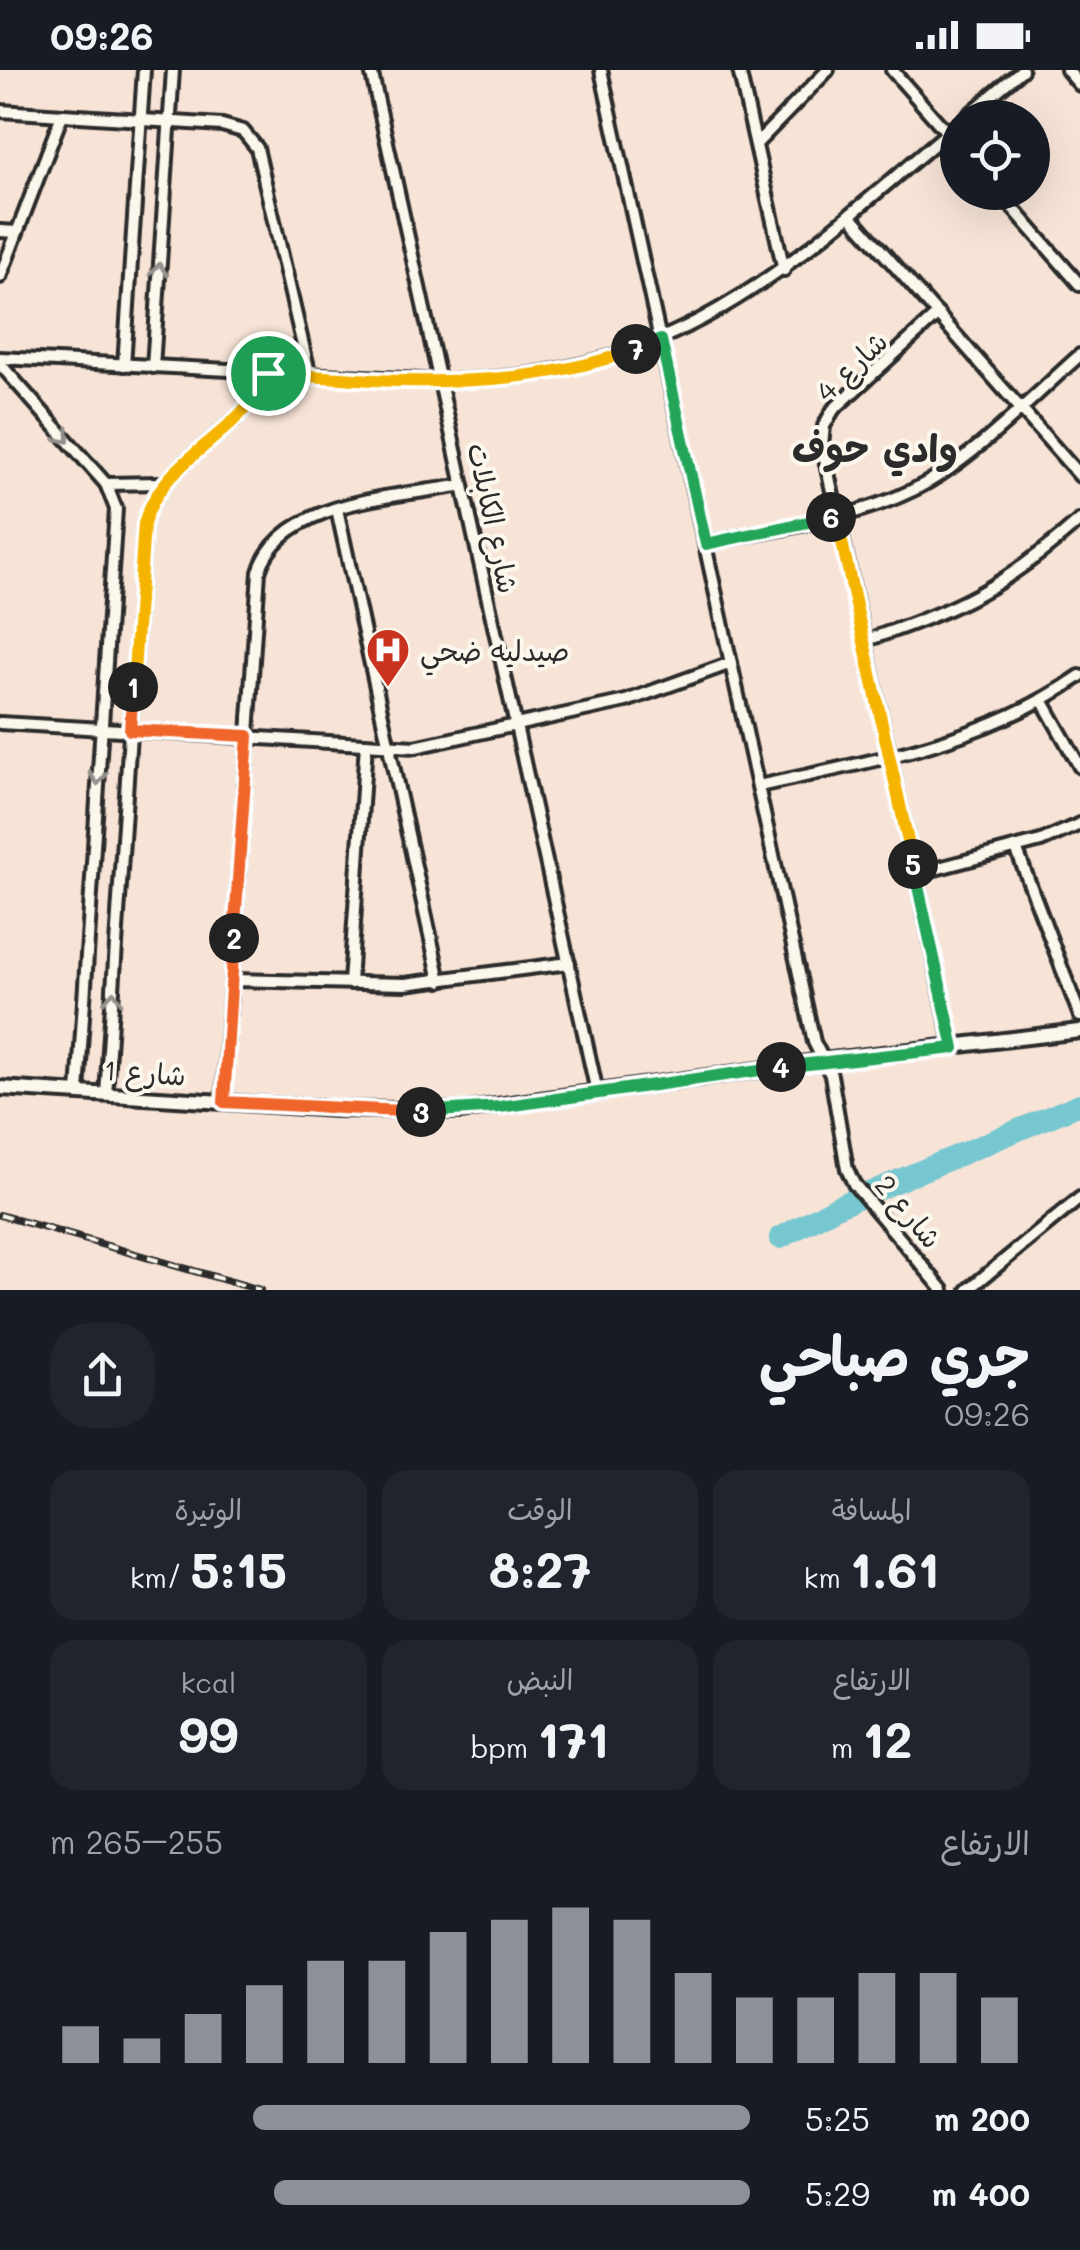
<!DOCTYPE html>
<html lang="ar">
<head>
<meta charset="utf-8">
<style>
  body { margin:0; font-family:Mali,"Playpen Sans Arabic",sans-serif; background:#20242c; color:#f1f3f6; direction:rtl; height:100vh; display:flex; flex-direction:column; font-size:38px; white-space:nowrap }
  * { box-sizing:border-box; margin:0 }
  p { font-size:32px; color:#9ea1a6 }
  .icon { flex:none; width:55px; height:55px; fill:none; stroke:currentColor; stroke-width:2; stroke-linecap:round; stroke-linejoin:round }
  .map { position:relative; height:1220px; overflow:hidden; direction:ltr }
  .details { display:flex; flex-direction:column; background:#171b24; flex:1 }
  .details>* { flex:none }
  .tools { position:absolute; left:940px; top:30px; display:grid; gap:20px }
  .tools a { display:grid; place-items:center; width:110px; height:110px; border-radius:50%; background:#171b24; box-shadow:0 10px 40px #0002; font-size:50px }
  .pin { position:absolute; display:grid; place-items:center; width:85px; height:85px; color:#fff; margin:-42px; border:5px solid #fff; border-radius:50%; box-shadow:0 2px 10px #0007 }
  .km { position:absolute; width:50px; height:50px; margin:-25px; border-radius:50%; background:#222; color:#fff; font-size:28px; line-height:50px; text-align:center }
  .round { display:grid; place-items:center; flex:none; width:105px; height:105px; border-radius:40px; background:#20242c }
  .head { display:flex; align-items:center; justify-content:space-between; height:170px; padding:0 50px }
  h1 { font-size:55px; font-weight:700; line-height:75px }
  .stats { display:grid; grid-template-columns:repeat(3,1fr); gap:15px; height:170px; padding:10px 50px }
  .stats div { display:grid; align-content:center; border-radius:25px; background:#20242c; text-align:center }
  .stats b { font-size:50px; font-weight:700 }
  .stats small { font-size:28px; font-weight:400 }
  .stats p { font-size:28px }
  .chart { height:280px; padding:20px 50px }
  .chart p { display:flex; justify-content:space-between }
  .chart svg { width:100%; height:180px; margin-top:10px; stroke:#8c9099; stroke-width:6 }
  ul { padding:0 50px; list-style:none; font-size:32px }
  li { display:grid; grid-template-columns:160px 120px 1fr; align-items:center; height:75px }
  li i { height:25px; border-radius:12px; background:#8c9099 }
  .status { display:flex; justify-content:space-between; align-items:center; height:70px; padding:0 50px; background:#171b24; direction:ltr }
  .status svg { height:28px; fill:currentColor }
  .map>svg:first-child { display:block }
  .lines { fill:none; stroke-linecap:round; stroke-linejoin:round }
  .river { stroke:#77c7d0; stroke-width:22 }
  .minor-casing { stroke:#2b2b2b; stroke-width:18 }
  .tertiary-casing { stroke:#2b2b2b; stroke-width:20 }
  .minor { stroke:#fbf7ec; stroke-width:10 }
  .tertiary { stroke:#fbf7ec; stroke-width:12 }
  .rail-casing { stroke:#2b2b2b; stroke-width:8 }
  .rail { stroke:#fbf7ec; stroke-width:4; stroke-dasharray:11; stroke-linecap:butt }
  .oneway { stroke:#93918c }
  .split-1-casing { stroke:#fff; stroke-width:20 }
  .split-2-casing { stroke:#fff; stroke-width:20 }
  .split-3-casing { stroke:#fff; stroke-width:20 }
  .split-4-casing { stroke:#fff; stroke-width:20 }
  .split-5-casing { stroke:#fff; stroke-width:20 }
  .split-6-casing { stroke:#fff; stroke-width:20 }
  .split-7-casing { stroke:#fff; stroke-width:20 }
  .split-8-casing { stroke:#fff; stroke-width:20 }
  .split-1 { stroke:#f5b400; stroke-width:12 }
  .split-2 { stroke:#f0652b; stroke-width:12 }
  .split-3 { stroke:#f0652b; stroke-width:12 }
  .split-4 { stroke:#22a559; stroke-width:12 }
  .split-5 { stroke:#22a559; stroke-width:12 }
  .split-6 { stroke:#f5b400; stroke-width:12 }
  .split-7 { stroke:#22a559; stroke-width:12 }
  .split-8 { stroke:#f5b400; stroke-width:12 }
  .labels { text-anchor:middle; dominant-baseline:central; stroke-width:8; stroke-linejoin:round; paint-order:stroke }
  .street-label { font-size:28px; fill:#2b2b2b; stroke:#fbf7ec }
  .poi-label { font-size:28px; fill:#2b2b2b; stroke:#fbf7ec; text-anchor:start }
  .district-label { font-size:38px; font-weight:bold; fill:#2b2b2b; stroke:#fbf7ec }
</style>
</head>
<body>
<div class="status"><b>09:26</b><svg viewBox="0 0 49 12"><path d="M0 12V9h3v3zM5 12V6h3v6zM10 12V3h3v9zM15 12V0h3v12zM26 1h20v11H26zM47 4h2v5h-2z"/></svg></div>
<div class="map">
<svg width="1080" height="1220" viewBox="0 0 1080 1220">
  <rect width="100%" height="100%" fill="#f8e4d7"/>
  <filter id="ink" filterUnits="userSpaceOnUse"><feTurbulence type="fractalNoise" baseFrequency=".01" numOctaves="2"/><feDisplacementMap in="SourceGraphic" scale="20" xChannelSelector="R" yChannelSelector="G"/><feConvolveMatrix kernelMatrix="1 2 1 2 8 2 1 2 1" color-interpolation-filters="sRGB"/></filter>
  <g filter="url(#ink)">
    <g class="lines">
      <!-- river -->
      <polyline class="river" points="780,1168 838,1136 1080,1034"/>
      <defs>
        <g id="minor">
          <polyline points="371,0 597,1022"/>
          <polyline points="601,0 814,972 831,1005 847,1099 854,1114 943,1220"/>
          <polyline points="739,0 784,200"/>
          <polyline points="892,0 958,75"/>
          <polyline points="1067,0 1080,15"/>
          <polyline points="0,41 222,55 243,61 257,78 310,306"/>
          <polyline points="965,48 1022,0"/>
          <polyline points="756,74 828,0"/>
          <polyline points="999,122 1080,215"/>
          <polyline points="850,145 1080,406"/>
          <polyline points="0,161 17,162"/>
          <polyline points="0,207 62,45"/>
          <polyline points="938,244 833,340 824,356 822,375 953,978"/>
          <path d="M0 288 441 311C684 307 783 200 958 54"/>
          <polyline points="0,294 106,414 116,439 78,1023"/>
          <polyline points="124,295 144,0"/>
          <polyline points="153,297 173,0"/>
          <polyline points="106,414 162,413"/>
          <polyline points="337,439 440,911"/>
          <path d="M705 474C774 459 850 451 913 420 970 393 1032 327 1080 285"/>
          <path d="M864 571C961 538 1003 518 1080 450"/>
          <polyline points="1042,630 1080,697"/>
          <polyline points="0,653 415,677 626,631 731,593"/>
          <path d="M759 716C870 691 984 673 1080 606"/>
          <polyline points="1016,778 1080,946"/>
          <polyline points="916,804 1041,771 1080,754"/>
          <polyline points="232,910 405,914 569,893"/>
          <polyline points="350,913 366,674"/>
          <path d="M106 1025 144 454C158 403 206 379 241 343 252 331 260 316 269 303"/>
          <path d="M223 1032 259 502C281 429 399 427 463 415"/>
          <polyline points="968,1220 1080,1128"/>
        </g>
        <polyline id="tertiary" points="0,1018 335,1039 460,1041 823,991 1080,961"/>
      </defs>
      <!-- minor casing -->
      <use href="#minor" class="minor-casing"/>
      <!-- tertiary casing -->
      <use href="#tertiary" class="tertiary-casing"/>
      <!-- minor -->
      <use href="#minor" class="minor"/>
      <!-- tertiary -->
      <use href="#tertiary" class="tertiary"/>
      <defs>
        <polyline id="rail" points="0,1145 260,1220"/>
      </defs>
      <!-- rail casing -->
      <use href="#rail" class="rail-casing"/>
      <!-- rail -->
      <use href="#rail" class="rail"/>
    </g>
    <!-- one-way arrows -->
    <defs><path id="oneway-chevron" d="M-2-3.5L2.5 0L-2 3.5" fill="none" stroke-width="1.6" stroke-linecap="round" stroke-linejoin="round" transform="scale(2.5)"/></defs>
    <g class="oneway">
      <use href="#oneway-chevron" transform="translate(159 200) rotate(-86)"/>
      <use href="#oneway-chevron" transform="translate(64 367) rotate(49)"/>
      <use href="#oneway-chevron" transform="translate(98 708) rotate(94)"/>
      <use href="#oneway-chevron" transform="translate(113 928) rotate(-86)"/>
    </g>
  </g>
  <g class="lines" filter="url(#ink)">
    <defs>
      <path id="split-1" d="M133 617 144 454C158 402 206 380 241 343 252 331 260 316 268 303"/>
      <polyline id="split-2" points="133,617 130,660 248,666 234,868"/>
      <polyline id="split-3" points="234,868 224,1032 421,1042"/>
      <polyline id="split-4" points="421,1042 500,1037 781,997"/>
      <polyline id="split-5" points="781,997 954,978 913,794"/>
      <polyline id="split-6" points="831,447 836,445 913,794"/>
      <polyline id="split-7" points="636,279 661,270 706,474 831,447"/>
      <path id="split-8" d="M268 303C391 312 519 323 636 279"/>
    </defs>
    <!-- split-1 casing -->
    <use href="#split-1" class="split-1-casing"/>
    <!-- split-2 casing -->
    <use href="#split-2" class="split-2-casing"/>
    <!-- split-3 casing -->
    <use href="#split-3" class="split-3-casing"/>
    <!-- split-4 casing -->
    <use href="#split-4" class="split-4-casing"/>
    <!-- split-5 casing -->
    <use href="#split-5" class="split-5-casing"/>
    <!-- split-6 casing -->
    <use href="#split-6" class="split-6-casing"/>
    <!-- split-7 casing -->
    <use href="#split-7" class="split-7-casing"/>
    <!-- split-8 casing -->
    <use href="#split-8" class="split-8-casing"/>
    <!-- split-1 -->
    <use href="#split-1" class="split-1"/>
    <!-- split-2 -->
    <use href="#split-2" class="split-2"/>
    <!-- split-3 -->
    <use href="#split-3" class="split-3"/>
    <!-- split-4 -->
    <use href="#split-4" class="split-4"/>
    <!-- split-5 -->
    <use href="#split-5" class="split-5"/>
    <!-- split-6 -->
    <use href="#split-6" class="split-6"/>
    <!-- split-7 -->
    <use href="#split-7" class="split-7"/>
    <!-- split-8 -->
    <use href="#split-8" class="split-8"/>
  </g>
  <!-- icons -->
  <defs>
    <symbol id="hospital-pin" viewBox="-11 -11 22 30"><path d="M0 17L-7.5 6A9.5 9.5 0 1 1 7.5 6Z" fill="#c8321e" stroke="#fbf7ec"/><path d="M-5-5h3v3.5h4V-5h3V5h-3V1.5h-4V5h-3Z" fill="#fff"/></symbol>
  </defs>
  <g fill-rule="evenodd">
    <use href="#hospital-pin" x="363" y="555" width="50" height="68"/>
  </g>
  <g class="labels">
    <!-- street labels -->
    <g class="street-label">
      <text transform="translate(851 296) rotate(-44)">شارع 4</text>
      <text transform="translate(494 448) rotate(78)">شارع الكابلات</text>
      <text transform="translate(145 1002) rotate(4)">شارع 1</text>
      <text transform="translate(909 1141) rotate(50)">شارع 2</text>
    </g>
    <!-- poi labels -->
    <g class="poi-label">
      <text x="420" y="580">صيدليه ضحي</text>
    </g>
    <!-- district labels -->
    <g class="district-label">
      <text x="875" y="377">وادي حوف</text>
    </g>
  </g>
</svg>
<div class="tools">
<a><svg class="icon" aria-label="locate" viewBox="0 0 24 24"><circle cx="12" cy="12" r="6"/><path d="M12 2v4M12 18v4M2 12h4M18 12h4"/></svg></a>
</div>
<div class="pin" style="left:268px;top:303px;background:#1e9e55"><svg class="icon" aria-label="arrive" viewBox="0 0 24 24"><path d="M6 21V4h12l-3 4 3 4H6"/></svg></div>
<b class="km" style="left:133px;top:617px">1</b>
<b class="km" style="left:234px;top:868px">2</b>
<b class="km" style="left:421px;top:1042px">3</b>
<b class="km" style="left:781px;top:997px">4</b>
<b class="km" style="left:913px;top:794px">5</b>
<b class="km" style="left:831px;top:447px">6</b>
<b class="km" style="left:636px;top:279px">7</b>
</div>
<section class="details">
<div class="head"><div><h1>جري صباحي</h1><p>09:26</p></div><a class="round"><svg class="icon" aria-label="share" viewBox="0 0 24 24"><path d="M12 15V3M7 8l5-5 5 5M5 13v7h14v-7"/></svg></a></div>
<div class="stats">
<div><p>المسافة</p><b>1.61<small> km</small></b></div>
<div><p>الوقت</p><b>8:27</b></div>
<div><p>الوتيرة</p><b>5:15<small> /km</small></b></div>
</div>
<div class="stats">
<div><p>الارتفاع</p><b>12<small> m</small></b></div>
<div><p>النبض</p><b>171<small> bpm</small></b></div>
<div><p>kcal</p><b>99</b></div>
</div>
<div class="chart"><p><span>الارتفاع</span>255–265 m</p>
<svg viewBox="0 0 160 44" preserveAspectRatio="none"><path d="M5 44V35M15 44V38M25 44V32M35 44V25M45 44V19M55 44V19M65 44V12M75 44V9M85 44V6M95 44V9M105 44V22M115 44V28M125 44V28M135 44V22M145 44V22M155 44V28"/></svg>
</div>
<ul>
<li><b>200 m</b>5:25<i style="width:71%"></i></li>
<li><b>400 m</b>5:29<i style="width:68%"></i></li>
</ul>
</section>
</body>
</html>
